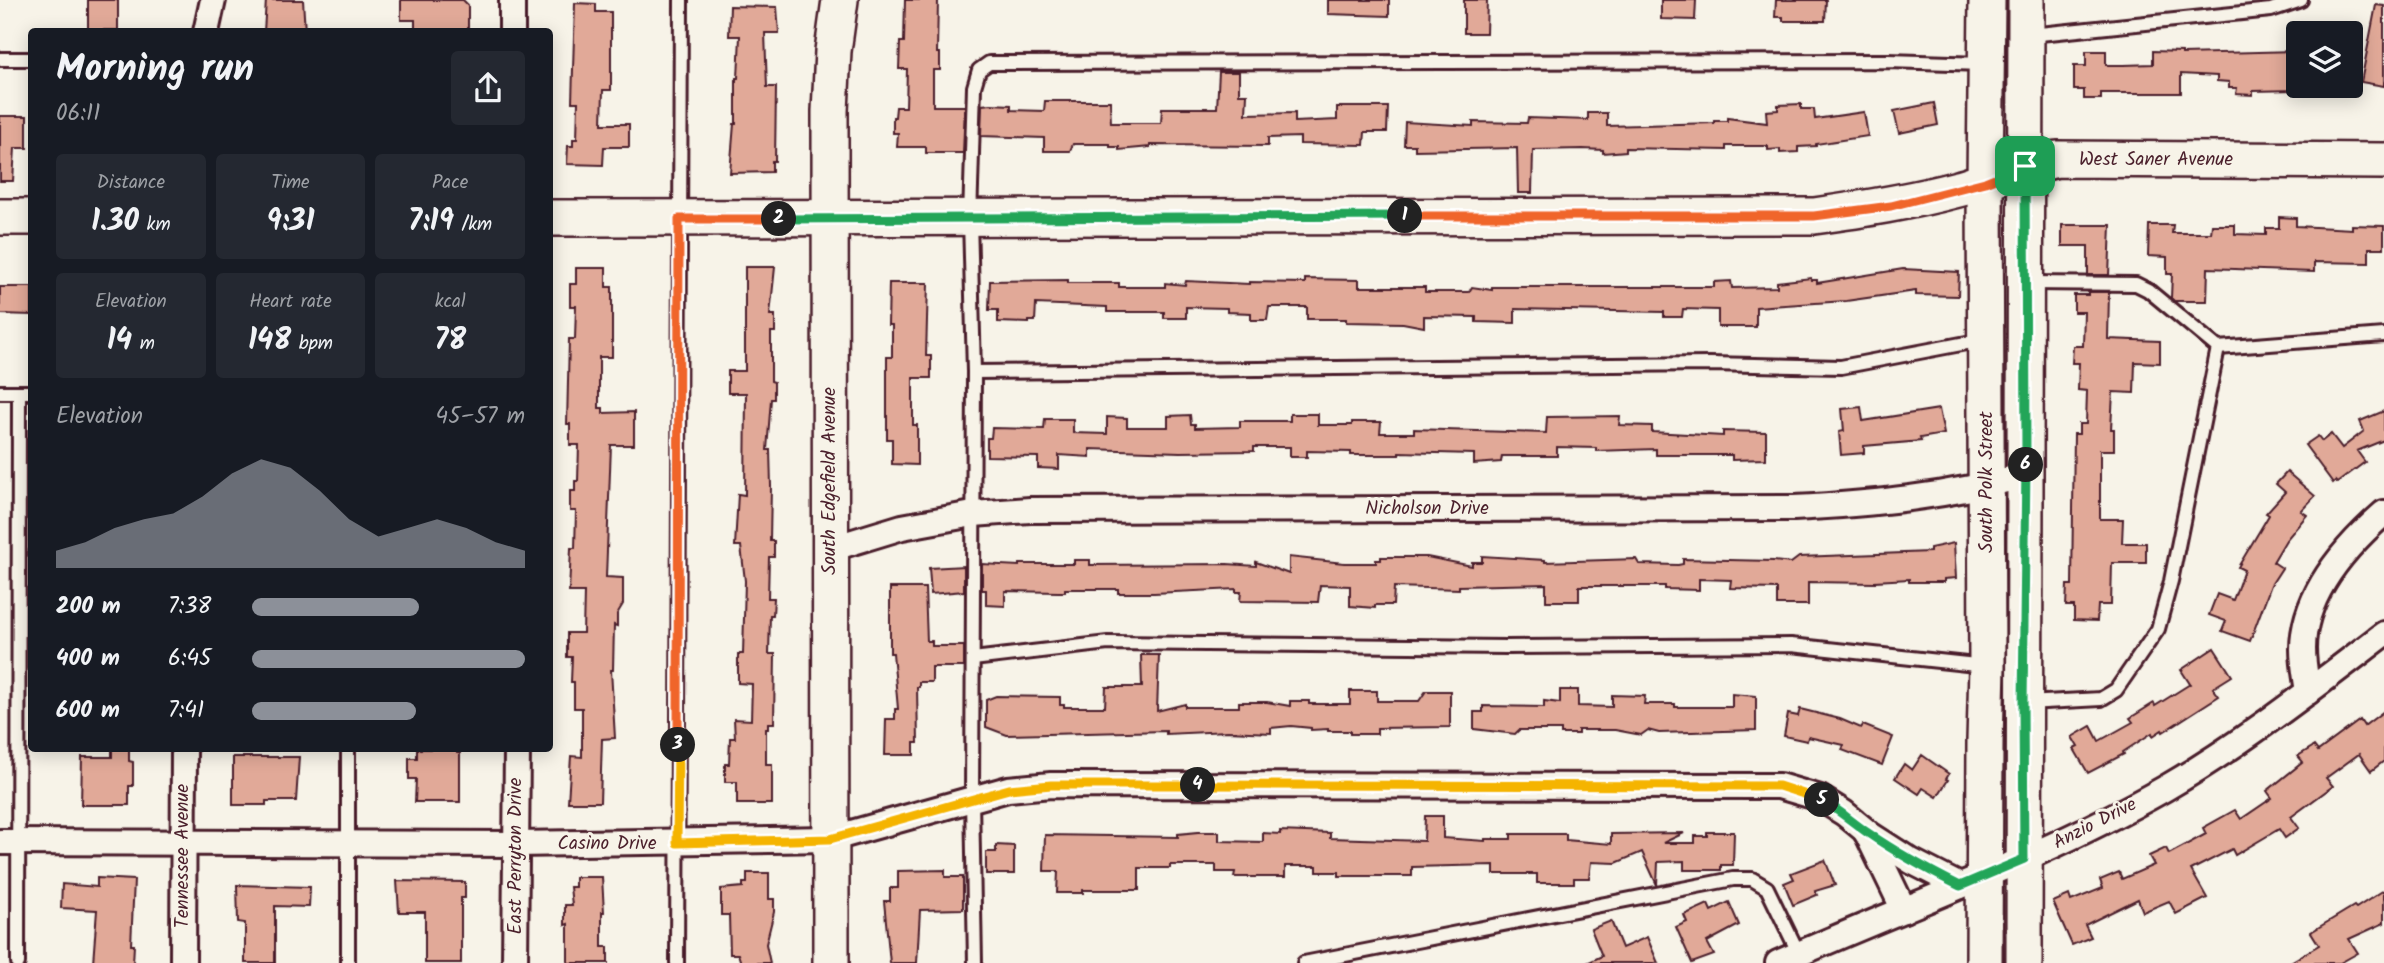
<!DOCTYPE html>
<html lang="en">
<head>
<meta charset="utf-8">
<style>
  body { margin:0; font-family:Kalam,sans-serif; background:#242831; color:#f1f3f6; height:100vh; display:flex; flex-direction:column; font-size:26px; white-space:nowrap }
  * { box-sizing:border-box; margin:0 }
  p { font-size:23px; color:#9ea1a6 }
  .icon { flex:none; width:38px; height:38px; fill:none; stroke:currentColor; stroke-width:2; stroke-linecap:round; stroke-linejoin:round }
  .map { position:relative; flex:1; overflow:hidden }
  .details { position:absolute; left:28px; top:28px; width:525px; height:724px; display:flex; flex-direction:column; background:#171b24; border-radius:7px; box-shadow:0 4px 18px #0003 }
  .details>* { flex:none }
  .buttons { position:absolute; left:2286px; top:21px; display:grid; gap:14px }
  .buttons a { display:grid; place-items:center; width:77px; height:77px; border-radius:7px; background:#171b24; box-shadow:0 4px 18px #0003; font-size:35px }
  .pin { position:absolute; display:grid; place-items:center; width:60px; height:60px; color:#fff; margin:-30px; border-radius:14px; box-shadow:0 4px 10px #0006 }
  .km { position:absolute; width:35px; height:35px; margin:-18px; border-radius:50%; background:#222; color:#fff; font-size:19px; line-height:35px; text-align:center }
  .round { display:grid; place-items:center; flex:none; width:74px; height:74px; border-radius:7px; background:#242831 }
  .headline { display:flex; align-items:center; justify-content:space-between; height:119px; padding:0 28px }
  h1 { font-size:38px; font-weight:800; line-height:52px }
  .figures { display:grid; grid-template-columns:repeat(3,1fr); gap:10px; height:119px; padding:7px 28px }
  .figures div { display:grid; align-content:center; border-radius:7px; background:#242831; text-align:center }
  .figures b { font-size:30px; font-weight:800 }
  .figures small { font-size:19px; font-weight:400 }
  .figures p { font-size:19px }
  .chart { height:196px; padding:14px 28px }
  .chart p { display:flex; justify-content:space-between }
  .chart svg { width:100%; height:126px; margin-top:7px; fill:#8c9099; opacity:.7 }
  ul { padding:0 28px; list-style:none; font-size:23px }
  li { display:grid; grid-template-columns:112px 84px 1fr; align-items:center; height:52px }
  li i { height:18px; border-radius:9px; background:#8c9099 }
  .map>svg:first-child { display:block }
  .building { fill:#e1a998; stroke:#4a1f2b; stroke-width:2 }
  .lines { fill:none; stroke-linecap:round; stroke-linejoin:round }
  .lane-casing { stroke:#4a1f2b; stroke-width:18 }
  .street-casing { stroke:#4a1f2b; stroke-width:30 }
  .secondary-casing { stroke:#4a1f2b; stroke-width:40 }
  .lane { stroke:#f7f3e8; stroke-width:12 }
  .street { stroke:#f7f3e8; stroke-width:24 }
  .secondary { stroke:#f7f3e8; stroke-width:35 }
  .split-1-casing { stroke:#fff; stroke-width:14 }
  .split-2-casing { stroke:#fff; stroke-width:14 }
  .split-3-casing { stroke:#fff; stroke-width:14 }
  .split-4-casing { stroke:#fff; stroke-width:14 }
  .split-5-casing { stroke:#fff; stroke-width:14 }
  .split-6-casing { stroke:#fff; stroke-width:14 }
  .split-7-casing { stroke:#fff; stroke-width:14 }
  .split-1 { stroke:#f0652b; stroke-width:9 }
  .split-2 { stroke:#22a559; stroke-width:9 }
  .split-3 { stroke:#f0652b; stroke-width:9 }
  .split-4 { stroke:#f5b400; stroke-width:9 }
  .split-5 { stroke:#f5b400; stroke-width:9 }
  .split-6 { stroke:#22a559; stroke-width:9 }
  .split-7 { stroke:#22a559; stroke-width:9 }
  .labels { text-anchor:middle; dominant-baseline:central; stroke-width:6; stroke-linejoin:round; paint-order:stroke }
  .street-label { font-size:19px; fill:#4a1f2b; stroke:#f7f3e8 }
</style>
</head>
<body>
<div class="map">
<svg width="2384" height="963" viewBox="0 0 2384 963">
  <rect width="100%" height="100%" fill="#f7f3e8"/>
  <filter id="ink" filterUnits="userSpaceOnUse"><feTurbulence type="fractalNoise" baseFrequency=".0143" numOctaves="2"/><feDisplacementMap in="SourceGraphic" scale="14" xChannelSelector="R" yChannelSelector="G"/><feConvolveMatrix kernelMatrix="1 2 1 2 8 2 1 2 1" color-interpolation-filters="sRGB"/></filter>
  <g filter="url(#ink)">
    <!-- building -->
    <g class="building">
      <rect x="88" y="0" width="30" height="30"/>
      <polygon points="266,0 303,0 305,32 264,32"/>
      <polygon points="401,0 463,0 468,5 468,32 415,32 415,20 401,20"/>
      <polygon points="905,0 938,0 937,53 940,53 940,70 933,70 933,106 965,106 963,153 926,153 926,147 897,147 898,133 893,133 893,117 895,117 896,107 906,107 907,69 899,69 900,42 904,42"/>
      <polygon points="1328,0 1389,0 1389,16 1328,14"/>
      <polygon points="1464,0 1487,0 1486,33 1464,33"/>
      <polygon points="1661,0 1696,0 1695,20 1661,19"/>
      <polygon points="1776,0 1826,0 1825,21 1783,21 1783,17 1775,17"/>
      <polygon points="575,3 596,4 596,12 611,12 611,90 603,90 602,124 629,124 629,147 604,147 603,165 567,164 568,146 573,146 573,139 577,139 578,102 572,102"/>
      <polygon points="2376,5 2384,6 2384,86 2361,82"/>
      <polygon points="730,6 777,7 779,33 765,33 767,87 776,87 775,161 772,161 772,172 730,173 734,124 736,124 736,78 738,78 740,36 729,36"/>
      <polygon points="2086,51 2106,51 2106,65 2124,65 2153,64 2153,51 2182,52 2182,54 2298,51 2298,90 2253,91 2253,95 2236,94 2237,88 2229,88 2229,82 2217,81 2217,76 2181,74 2181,93 2101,93 2101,99 2084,99 2084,90 2074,90 2074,66 2086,66"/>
      <polygon points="1219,72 1239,72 1239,94 1247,94 1246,114 1295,113 1295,122 1337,120 1337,107 1388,107 1387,132 1365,132 1364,145 1300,144 1300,137 1268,138 1268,146 1150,145 1150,147 1119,150 1119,147 1110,147 1110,144 1073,144 1070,151 1044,151 1044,138 981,136 982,105 991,104 1011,105 1011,110 1044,111 1045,101 1110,101 1111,123 1161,123 1162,108 1217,108"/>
      <polygon points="1934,103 1938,125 1899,133 1894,111"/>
      <polygon points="1801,104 1801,109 1814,109 1815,119 1864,112 1868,136 1816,144 1816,146 1798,147 1798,152 1780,153 1780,149 1768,150 1768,146 1726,146 1726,150 1626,148 1626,151 1603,153 1603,150 1583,149 1533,150 1532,193 1518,193 1517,148 1415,150 1415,145 1404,145 1405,122 1473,126 1473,122 1527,123 1528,118 1588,120 1588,113 1607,113 1607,126 1714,123 1714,121 1727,121 1727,118 1767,123 1766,111 1778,110 1778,105"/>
      <polygon points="0,116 27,116 27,148 15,148 13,181 0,181"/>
      <polygon points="2279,217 2296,218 2296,226 2315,227 2352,229 2352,225 2384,226 2384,248 2369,248 2369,263 2314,262 2314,272 2208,268 2207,301 2174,301 2171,298 2172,274 2167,274 2167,257 2148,256 2149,225 2173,225 2172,233 2211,233 2212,225 2235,225 2235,234 2266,235 2266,228 2279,228"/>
      <polygon points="2062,225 2111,225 2109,275 2088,275 2088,246 2062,246"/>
      <polygon points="745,267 775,267 770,315 775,315 775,332 771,332 771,381 774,382 774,399 771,399 767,450 770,450 771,486 770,541 774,541 774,557 769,557 768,598 774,598 773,615 770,615 769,654 775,654 774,723 768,723 768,729 766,729 766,764 772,764 772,804 737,804 737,782 725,782 725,764 729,764 730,738 735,738 734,719 751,720 752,684 738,683 738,654 743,654 745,581 741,546 735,546 738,494 745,495 746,393 728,393 728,371 745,371"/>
      <polygon points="576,268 606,268 606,287 612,287 612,357 599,357 599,408 603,408 603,413 634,412 634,445 611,445 606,577 623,578 623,604 617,614 617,626 614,625 613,670 611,670 615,738 602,739 600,802 568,802 571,756 582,757 582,708 574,708 574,682 571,682 572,657 567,657 567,633 583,633 584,592 569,592 571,548 575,548 576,511 570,511 570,491 575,491 575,481 578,481 579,445 570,445 570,424 567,424 569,339 575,339 576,306 570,306 570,284 576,284"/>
      <polygon points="1903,269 1959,272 1958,296 1916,295 1916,291 1846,301 1756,307 1756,327 1718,327 1718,310 1683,309 1682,317 1664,317 1664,312 1515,309 1515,323 1476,322 1476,317 1424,316 1424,327 1403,323 1346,322 1346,319 1307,319 1307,307 1269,307 1267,320 1251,320 1251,313 1227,312 1227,308 1186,307 1186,318 1164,318 1164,312 1107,312 1107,307 1036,304 1035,321 1029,321 1029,323 998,322 998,310 989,310 990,281 1068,280 1068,283 1119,283 1119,287 1165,287 1165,283 1185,285 1186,281 1249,284 1249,282 1305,283 1305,279 1359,280 1359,287 1425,287 1425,292 1469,292 1472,287 1492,290 1492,287 1714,287 1714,282 1731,281 1732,288 1777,287 1777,282 1811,278 1811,280 1817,280 1817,283"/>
      <polygon points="889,283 928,283 926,356 931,356 931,378 913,378 913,425 917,425 917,465 892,464 892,439 887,439 887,357 892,357 892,325 888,325"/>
      <polygon points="0,287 32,287 32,315 0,314"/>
      <polygon points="2088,292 2109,292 2108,339 2160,341 2160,363 2135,362 2134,393 2113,392 2111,429 2114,429 2114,450 2100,450 2100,519 2123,519 2122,543 2146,543 2146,563 2112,563 2111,605 2098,605 2097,621 2074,620 2074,606 2066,606 2067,585 2072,585 2074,434 2079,434 2079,424 2086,424 2087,391 2078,390 2079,363 2072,363 2073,346 2083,346 2084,312 2074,312 2074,295 2088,295"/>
      <polygon points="1861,407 1863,421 1939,409 1944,434 1920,438 1921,441 1864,446 1864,453 1841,455 1839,432 1844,431 1842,409"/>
      <polygon points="2384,411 2384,440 2357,451 2365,462 2337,483 2335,481 2333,483 2305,445 2318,436 2322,441 2331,434 2342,448 2364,431 2360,421"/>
      <polygon points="1290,414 1318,414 1318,425 1352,425 1352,422 1381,422 1380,433 1414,433 1414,429 1546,433 1547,417 1620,416 1619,425 1652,426 1652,432 1723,436 1723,431 1766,432 1766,459 1732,460 1732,455 1656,455 1656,449 1596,451 1596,448 1557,447 1557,456 1502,456 1501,462 1474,464 1474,454 1399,452 1399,455 1351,455 1351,452 1307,451 1307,457 1290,457 1290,447 1254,447 1254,451 1180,452 1090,449 1090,457 1059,455 1059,469 1038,468 1038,457 987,456 987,438 991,438 992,428 1044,429 1045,419 1073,419 1073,433 1107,434 1107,417 1127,418 1127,427 1168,427 1168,416 1190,415 1191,424 1195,424 1195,428 1240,427 1240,421 1290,421"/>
      <polygon points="2287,472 2315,496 2301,511 2307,515 2286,540 2273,562 2282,568 2271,585 2250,641 2222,631 2226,621 2209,615 2217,594 2233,600 2244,570 2238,567 2269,515 2266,513 2285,492 2276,484"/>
      <polygon points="1954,543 1956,578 1944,579 1944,582 1909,582 1909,579 1875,581 1875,583 1808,582 1808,605 1777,605 1777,589 1730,588 1731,580 1699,579 1699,590 1665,589 1665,586 1579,586 1579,601 1546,601 1546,584 1459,586 1459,589 1394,587 1393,605 1375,605 1375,608 1350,606 1350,586 1320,585 1318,602 1240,601 1241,592 1236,592 1236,589 1154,593 1118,593 1118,589 1065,589 1065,592 1058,592 1005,591 1005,606 986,605 986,590 982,590 982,564 1019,566 1019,564 1074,564 1074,560 1090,560 1090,565 1227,564 1256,566 1256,562 1289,574 1289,557 1344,563 1376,563 1376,560 1381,560 1381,557 1427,557 1472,566 1472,562 1482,562 1482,556 1545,560 1545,562 1636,559 1639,564 1678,565 1683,564 1683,559 1774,561 1791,563 1799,557 1930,552 1930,548"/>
      <polygon points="964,566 964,591 931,594 929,568"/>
      <polygon points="890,588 925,588 927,641 932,641 932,646 964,646 964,667 932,667 932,682 919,682 919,687 917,687 918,743 914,743 914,755 885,755 886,719 895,719 895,709 898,709 893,653 890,653"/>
      <polygon points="2214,648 2232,676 2213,688 2219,696 2163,732 2162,730 2153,736 2152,733 2123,752 2124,754 2088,773 2074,749 2078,747 2072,737 2091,726 2099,741 2133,722 2130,718 2154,703 2155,706 2190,684 2181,670"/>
      <polygon points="1141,655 1159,655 1157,711 1185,704 1185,707 1239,707 1239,702 1267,702 1290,706 1290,701 1309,701 1309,704 1350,704 1350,691 1377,691 1377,701 1419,701 1426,691 1450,691 1450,727 1377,728 1377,734 1350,734 1350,731 1328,731 1328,729 1311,730 1311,728 1291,726 1271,728 1271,733 1228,731 1166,734 1166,731 1007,735 986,727 986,700 996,696 1060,697 1060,705 1064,705 1064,707 1105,707 1106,687 1142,687"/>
      <polygon points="1560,690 1578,690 1578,706 1612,707 1612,695 1645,696 1644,704 1675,704 1675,707 1732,707 1732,694 1756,696 1756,730 1659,733 1648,730 1641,735 1615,730 1578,730 1578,734 1561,734 1561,730 1519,730 1515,734 1474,729 1474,712 1483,712 1483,706 1544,707 1544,701 1560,703"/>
      <polygon points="1800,709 1840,719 1861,728 1863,725 1893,737 1882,765 1842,750 1844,745 1808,737 1807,741 1784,736 1788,714 1798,716"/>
      <polygon points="2384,711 2384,761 2371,771 2359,754 2326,778 2333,786 2291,817 2299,828 2285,838 2279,829 2235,855 2232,849 2191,870 2207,898 2176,914 2169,901 2143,912 2138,899 2085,925 2091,937 2072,945 2053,902 2069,895 2071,901 2103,888 2100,880 2119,872 2122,879 2154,865 2149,856 2166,848 2169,854 2206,834 2203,828 2235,810 2241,819 2272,798 2267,791 2303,762 2298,756 2314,746 2318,751 2360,720 2364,726"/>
      <polygon points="112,749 129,749 129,761 133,762 133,786 129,786 129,805 81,805 82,757 112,757"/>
      <polygon points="417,749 457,749 457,753 460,753 460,802 415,802 416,779 409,779 409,758 417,758"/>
      <polygon points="1922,755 1949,774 1946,779 1948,780 1937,797 1923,788 1919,794 1895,778 1904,764 1912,770"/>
      <polygon points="233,757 299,757 296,801 266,801 266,805 233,805"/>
      <polygon points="1425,816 1443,816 1443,838 1485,841 1485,839 1511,839 1511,834 1566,834 1566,840 1611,844 1611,834 1684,833 1663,843 1695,843 1695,836 1707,836 1707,832 1734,832 1733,865 1721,865 1721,870 1684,870 1684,861 1658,862 1657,885 1642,852 1616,863 1591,862 1589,878 1574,878 1574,883 1537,883 1537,874 1494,874 1494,865 1412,867 1412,876 1339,876 1339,872 1317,872 1317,866 1285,866 1285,877 1234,877 1235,872 1216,872 1216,865 1170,865 1170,868 1139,868 1139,890 1083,890 1083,893 1057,893 1058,871 1044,871 1045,835 1178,837 1178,834 1198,832 1219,832 1219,841 1263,842 1263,833 1280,834 1280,831 1330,833 1330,838 1424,841"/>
      <polygon points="996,845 1014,846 1014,874 986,874 986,852 996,852"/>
      <polygon points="1825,860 1835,885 1815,891 1817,895 1793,905 1784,883 1794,879 1791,873"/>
      <polygon points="945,870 945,877 963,877 963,909 920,910 917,963 890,963 884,901 890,901 890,888 898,888 898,871"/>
      <polygon points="747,873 769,873 769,899 774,899 774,912 766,944 770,963 741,963 738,954 730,954 729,915 721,915 721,889 743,887 743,883 747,883"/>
      <polygon points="575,877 602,877 604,912 602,912 602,947 608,947 608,963 568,963 568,924 565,925 565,905 572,905 570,887 575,887"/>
      <polygon points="97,878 134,880 131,945 134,945 133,963 93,963 97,910 61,908 62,884 97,887"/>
      <polygon points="397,881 465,882 465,898 461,898 461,963 425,963 425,912 399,912"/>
      <polygon points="237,885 310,887 309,907 275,906 275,963 245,963 245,923 238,922"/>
      <polygon points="2384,890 2384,923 2349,939 2358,953 2340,963 2289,963 2319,945 2311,932 2354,906 2356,908"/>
      <polygon points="1729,902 1739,925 1707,942 1714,955 1692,963 1676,927 1687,922 1684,915 1708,904 1711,911"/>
      <polygon points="1611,921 1622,948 1647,937 1658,963 1587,963 1602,956 1591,929"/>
    </g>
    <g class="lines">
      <defs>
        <g id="lane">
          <polyline points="2030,35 2271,10 2301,0"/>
          <polyline points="0,59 32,59"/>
          <polyline points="2218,348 2384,335"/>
          <polyline points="974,372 1710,364 1841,367 1982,340"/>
          <polyline points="0,392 32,392"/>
          <polyline points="973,659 1108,643 1507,647 1791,645 1985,666"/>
          <polyline points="2026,703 2101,699 2116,690 2158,629 2171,581 2218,348 2148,290 2136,284 2029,283"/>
          <polyline points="18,963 19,392"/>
          <polyline points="348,963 348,749"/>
          <polyline points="677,963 681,0"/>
          <polyline points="975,963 972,798 974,372 970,219 974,87 979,70 989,63 1888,61 1983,64"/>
          <polyline points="1304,963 1733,879 1752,879 1767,888 1799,954"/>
        </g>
        <g id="street">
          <polyline points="512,0 512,32"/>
          <polyline points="206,32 213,0"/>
          <path d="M830 549 902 527 973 514 1030 510 1794 508C1872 504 1950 496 2026 475"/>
          <path d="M2308 692C2306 678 2303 663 2303 649 2303 594 2345 547 2384 513"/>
          <polyline points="1866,832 1911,861 1960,886"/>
          <polyline points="0,842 516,844 830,839 1008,789 1051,785 1779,786 1820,798 1844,813 1866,831 1904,910"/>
          <polyline points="183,963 184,749"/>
          <polyline points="515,963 517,749"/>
          <path d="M1778 963C1906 906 2041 859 2164 789 2242 744 2313 688 2384 634"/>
        </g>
        <g id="secondary">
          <polyline points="0,217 32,217"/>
          <path d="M550 218 1814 216C1864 209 1909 202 1958 189 1991 180 2023 167 2057 159L2384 161"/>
          <polyline points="831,963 830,111 833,51 840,0"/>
          <polyline points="1984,963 1985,741 1987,666 1985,182 1987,0"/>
          <polyline points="2024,963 2026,0"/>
        </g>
      </defs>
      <!-- lane casing -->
      <use href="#lane" class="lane-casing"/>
      <!-- street casing -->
      <use href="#street" class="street-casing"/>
      <!-- secondary casing -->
      <use href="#secondary" class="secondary-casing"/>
      <!-- lane -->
      <use href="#lane" class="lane"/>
      <!-- street -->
      <use href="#street" class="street"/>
      <!-- secondary -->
      <use href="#secondary" class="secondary"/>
    </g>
  </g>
  <g class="lines" filter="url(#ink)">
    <defs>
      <polyline id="split-1" points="1405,216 1814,216 1891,206 1985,182 2025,166"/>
      <polyline id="split-2" points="779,219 1405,216"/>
      <polyline id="split-3" points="678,745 679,219 779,219"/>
      <polyline id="split-4" points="678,745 677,843 830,839 1009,789 1051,785 1198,785"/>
      <polyline id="split-5" points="1198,785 1779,786 1822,800"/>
      <path id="split-6" d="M1822 800C1839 810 1852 822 1868 833 1897 853 1928 870 1960 886L2024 859 2023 703 2026 465"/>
      <polyline id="split-7" points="2025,166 2026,465"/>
    </defs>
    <!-- split-1 casing -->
    <use href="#split-1" class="split-1-casing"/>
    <!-- split-2 casing -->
    <use href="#split-2" class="split-2-casing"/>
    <!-- split-3 casing -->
    <use href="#split-3" class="split-3-casing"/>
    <!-- split-4 casing -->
    <use href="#split-4" class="split-4-casing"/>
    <!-- split-5 casing -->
    <use href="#split-5" class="split-5-casing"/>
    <!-- split-6 casing -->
    <use href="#split-6" class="split-6-casing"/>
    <!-- split-7 casing -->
    <use href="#split-7" class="split-7-casing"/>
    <!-- split-1 -->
    <use href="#split-1" class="split-1"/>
    <!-- split-2 -->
    <use href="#split-2" class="split-2"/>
    <!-- split-3 -->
    <use href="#split-3" class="split-3"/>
    <!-- split-4 -->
    <use href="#split-4" class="split-4"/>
    <!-- split-5 -->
    <use href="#split-5" class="split-5"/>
    <!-- split-6 -->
    <use href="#split-6" class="split-6"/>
    <!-- split-7 -->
    <use href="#split-7" class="split-7"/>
  </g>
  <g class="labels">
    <!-- street labels -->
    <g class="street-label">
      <text x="2156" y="160">West Saner Avenue</text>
      <text transform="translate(830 481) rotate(-90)">South Edgefield Avenue</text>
      <text transform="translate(1987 482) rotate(-90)">South Polk Street</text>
      <text x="1427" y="509">Nicholson Drive</text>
      <text transform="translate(2095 824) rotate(-27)">Anzio Drive</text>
      <text x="607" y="844">Casino Drive</text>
      <text transform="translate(183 856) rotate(-90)">Tennessee Avenue</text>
      <text transform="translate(516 856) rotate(-90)">East Perryton Drive</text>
    </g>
  </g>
</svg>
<div class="buttons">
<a><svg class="icon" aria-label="layers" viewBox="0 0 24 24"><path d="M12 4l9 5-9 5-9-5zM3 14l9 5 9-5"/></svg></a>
</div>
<div class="pin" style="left:2025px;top:166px;background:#1e9e55"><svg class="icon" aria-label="arrive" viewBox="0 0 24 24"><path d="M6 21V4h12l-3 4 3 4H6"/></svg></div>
<b class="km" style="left:1405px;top:216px">1</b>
<b class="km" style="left:779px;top:219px">2</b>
<b class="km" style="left:678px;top:745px">3</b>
<b class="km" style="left:1198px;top:785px">4</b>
<b class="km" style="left:1822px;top:800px">5</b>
<b class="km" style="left:2026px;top:465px">6</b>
<section class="details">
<div class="headline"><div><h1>Morning run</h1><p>06:11</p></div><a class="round"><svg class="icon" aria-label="share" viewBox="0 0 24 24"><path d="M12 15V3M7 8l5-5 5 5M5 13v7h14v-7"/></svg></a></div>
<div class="figures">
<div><p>Distance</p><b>1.30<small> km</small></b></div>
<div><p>Time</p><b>9:31</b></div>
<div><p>Pace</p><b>7:19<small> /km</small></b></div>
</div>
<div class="figures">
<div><p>Elevation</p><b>14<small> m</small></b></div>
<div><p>Heart rate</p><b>148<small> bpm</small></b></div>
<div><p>kcal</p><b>78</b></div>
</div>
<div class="chart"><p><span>Elevation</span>45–57 m</p>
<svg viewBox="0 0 160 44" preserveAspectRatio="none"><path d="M0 44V38L10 35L20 30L30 27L40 25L50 19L60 11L70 6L80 9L90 17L100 27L110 33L120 30L130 27L140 30L150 35L160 38V44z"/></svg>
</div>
<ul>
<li><b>200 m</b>7:38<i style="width:61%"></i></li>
<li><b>400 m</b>6:45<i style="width:100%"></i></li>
<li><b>600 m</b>7:41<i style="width:60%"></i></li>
</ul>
</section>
</div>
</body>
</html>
